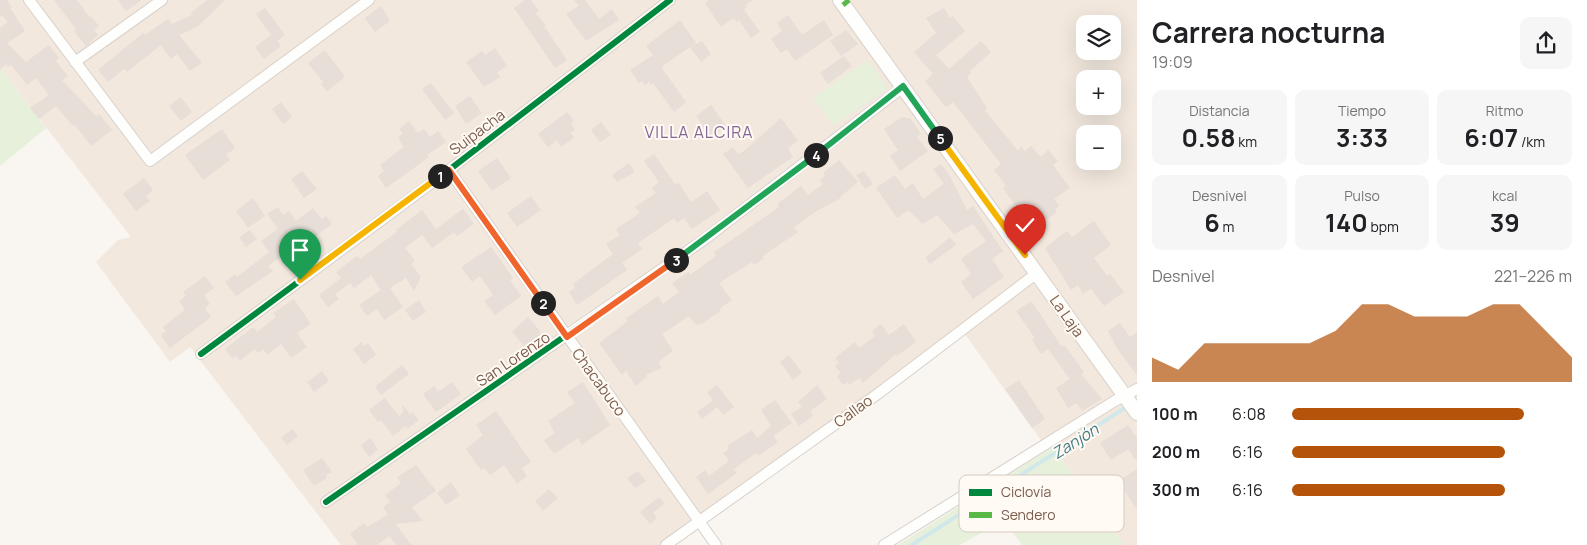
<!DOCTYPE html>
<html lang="es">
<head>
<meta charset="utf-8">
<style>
  body { margin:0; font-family:Manrope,sans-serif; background:#f6f6f6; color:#202124; height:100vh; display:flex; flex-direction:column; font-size:19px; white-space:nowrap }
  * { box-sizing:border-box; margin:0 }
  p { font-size:16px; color:#757577 }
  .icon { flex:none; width:28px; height:28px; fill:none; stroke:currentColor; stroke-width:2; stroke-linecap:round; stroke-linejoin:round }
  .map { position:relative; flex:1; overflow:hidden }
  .drawer { display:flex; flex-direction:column; background:#fff; width:450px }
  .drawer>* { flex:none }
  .fabs { position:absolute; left:1076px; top:15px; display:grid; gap:10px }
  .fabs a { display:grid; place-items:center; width:45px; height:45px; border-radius:10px; background:#fff; box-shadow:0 5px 20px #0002; font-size:25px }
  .pin { position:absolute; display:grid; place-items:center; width:42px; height:42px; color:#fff; margin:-51px -21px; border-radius:50% 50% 50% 0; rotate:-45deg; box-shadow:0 0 5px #0007 }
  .pin .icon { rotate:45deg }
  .km { position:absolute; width:25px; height:25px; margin:-12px; border-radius:50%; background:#222; color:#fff; font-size:14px; line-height:25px; text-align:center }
  .round { display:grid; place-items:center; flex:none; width:52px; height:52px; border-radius:10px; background:#f6f6f6 }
  .summary { display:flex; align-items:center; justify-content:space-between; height:85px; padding:0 15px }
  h1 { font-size:28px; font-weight:700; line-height:38px }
  .stats { display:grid; grid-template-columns:repeat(3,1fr); gap:8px; height:85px; padding:5px 15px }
  .stats div { display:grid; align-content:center; border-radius:10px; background:#f6f6f6; text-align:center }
  .stats b { font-size:25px; font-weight:700 }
  .stats small { font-size:14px; font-weight:400 }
  .stats p { font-size:14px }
  .chart { height:140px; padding:10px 15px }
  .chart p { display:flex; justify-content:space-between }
  .chart svg { width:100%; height:90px; margin-top:5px; fill:#b45309; opacity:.7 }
  ul { padding:0 15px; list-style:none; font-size:16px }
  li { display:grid; grid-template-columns:80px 60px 1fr; align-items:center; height:38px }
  li i { height:12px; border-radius:6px; background:#b45309 }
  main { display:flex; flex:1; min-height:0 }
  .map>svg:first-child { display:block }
  .residential { fill:#f2e8de; fill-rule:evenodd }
  .green { fill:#e7f0db }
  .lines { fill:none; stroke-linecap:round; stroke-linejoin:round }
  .stream { stroke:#d0e8ea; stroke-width:4 }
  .building { fill:#e6ded7 }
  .minor-casing { stroke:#d7d1cb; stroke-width:12 }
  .secondary-casing { stroke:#d9d2cb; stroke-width:16 }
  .minor { stroke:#fefefd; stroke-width:10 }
  .secondary { stroke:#fefefd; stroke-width:14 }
  .quiet { stroke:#58b947; stroke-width:5; stroke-dasharray:10 5; stroke-linecap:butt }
  .cycleway-casing { stroke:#fffaf3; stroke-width:9 }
  .cycleway { stroke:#00873e; stroke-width:6 }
  .split-1-casing { stroke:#fff; stroke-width:10 }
  .split-2-casing { stroke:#fff; stroke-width:10 }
  .split-3-casing { stroke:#fff; stroke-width:10 }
  .split-4-casing { stroke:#fff; stroke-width:10 }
  .split-5-casing { stroke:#fff; stroke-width:10 }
  .split-6-casing { stroke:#fff; stroke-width:10 }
  .split-1 { stroke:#f5b400; stroke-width:6 }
  .split-2 { stroke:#f0652b; stroke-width:6 }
  .split-3 { stroke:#f0652b; stroke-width:6 }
  .split-4 { stroke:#22a559; stroke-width:6 }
  .split-5 { stroke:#22a559; stroke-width:6 }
  .split-6 { stroke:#f5b400; stroke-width:6 }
  .labels { text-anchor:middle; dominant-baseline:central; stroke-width:4; stroke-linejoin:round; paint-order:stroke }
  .street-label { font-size:15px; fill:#7a5c4d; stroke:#fffaf3 }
  .neighbourhood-label { font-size:16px; letter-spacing:1px; fill:#846695; stroke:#fffaf3 }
  .water-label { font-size:16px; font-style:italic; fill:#437c86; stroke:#fffaf3 }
  .key { fill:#fffaf3; stroke:#d7cbc1; stroke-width:1 }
  .key-label { font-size:14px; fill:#7a5c4d }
</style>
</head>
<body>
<main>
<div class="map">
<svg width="1137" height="545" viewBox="0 0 1137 545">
  <rect width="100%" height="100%" fill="#f9f5f0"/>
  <!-- residential -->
  <path class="residential" d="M0 0H1137V426L1133 421 1137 427V545H1124L1060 457 1056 445 1050 449 1040 439 962 330 666 545H341L190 347 170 362 96 262 118 240 131 237 0 68ZM1085 24H1112V51H1085ZM1085 79H1112V106H1085ZM1085 134H1112V161H1085Z"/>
  <!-- green -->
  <g class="green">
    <polygon points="868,60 888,88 833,126 813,98"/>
    <polygon points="0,68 46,128 0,166"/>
    <polygon points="1056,445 1060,457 1124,545 1022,545 1004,520 960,545 898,545"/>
  </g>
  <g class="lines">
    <!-- stream -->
    <polyline class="stream" points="912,545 1128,406"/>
  </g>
  <!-- building -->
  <g class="building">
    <polygon points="0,0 7,0 12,7 10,8 25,31 7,43 26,62 49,45 59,58 56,61 68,76 62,80 96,116 99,114 112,130 91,146 74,124 72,125 56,106 39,119 30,108 49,95 36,78 27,85 11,65 8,67 6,64 0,70 0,28 8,22 2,15 0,16"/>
    <polygon points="54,0 77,0 90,18 91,16 99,26 94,30 98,35 86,46 74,31 76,29"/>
    <polygon points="118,0 142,0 126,11"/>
    <polygon points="207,0 225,0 197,27 179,35 202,63 190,71 177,54 171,59 161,45 127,72 124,69 108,82 98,70 143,33 145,35 168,19 172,24 192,15 191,13"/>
    <polygon points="525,0 531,0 539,11 535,13 546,25 544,26 567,60 555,68 514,8"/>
    <polygon points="574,0 585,0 599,19 612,9 619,20 586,41 566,14 579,6"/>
    <polygon points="709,0 753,0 745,5 747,7 744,10 760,32 751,38 739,20 737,22 734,18 721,27 705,3"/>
    <polygon points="381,6 390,21 375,32 365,18"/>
    <polygon points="265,8 285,35 277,41 281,46 264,59 255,47 271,35 256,14"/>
    <polygon points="944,8 950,18 953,16 965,31 936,55 949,69 981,41 991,52 970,71 971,73 967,77 987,108 985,110 1018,151 1021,147 1025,151 1031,146 1041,157 1048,150 1058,161 1053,165 1070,188 1054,199 1059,206 1055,209 1057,212 1032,230 1003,188 1006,186 994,170 1001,164 953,102 946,107 925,81 933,74 914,52 936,33 926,18"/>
    <polygon points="788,15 802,35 824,20 833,35 795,61 787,49 781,53 771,39 782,31 777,23"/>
    <polygon points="680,20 696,43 661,67 686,102 674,112 653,83 651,85 649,82 645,85 642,81 639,83 630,70 653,55 646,46"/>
    <polygon points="846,30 858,44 841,56 830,41"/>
    <polygon points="702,41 711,54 701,62 690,47"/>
    <polygon points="495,48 507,66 497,72 500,77 484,87 466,62 482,51 485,55"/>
    <polygon points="325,50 345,77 327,91 321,84 323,82 308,63"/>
    <polygon points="844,56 852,66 828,84 820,73"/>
    <polygon points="431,83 454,113 445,120 422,89"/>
    <polygon points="470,96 482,113 466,124 455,106"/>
    <polygon points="181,97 192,112 181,121 169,106"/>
    <polygon points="281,102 292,117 283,124 272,109"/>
    <polygon points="711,105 726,126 711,137 696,116"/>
    <polygon points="567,112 574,121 571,123 575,130 570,133 574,138 561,147 557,140 548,147 538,134"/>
    <polygon points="902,117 911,119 921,134 917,137 928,151 900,171 890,156 898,150 884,129"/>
    <polygon points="781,118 798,141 788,148 793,157 748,188 723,154 733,147 738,154 744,151"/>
    <polygon points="409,121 418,133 424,129 430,137 438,131 446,142 427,155 429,157 386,188 378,176 384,171 380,165 404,147 398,138 403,133 399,129"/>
    <polygon points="601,122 611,135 600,142 591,130"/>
    <polygon points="222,129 235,148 226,155 230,160 203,180 185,155"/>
    <polygon points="654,154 675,184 679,183 691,202 707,191 720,210 692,229 684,218 677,223 674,218 638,243 642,249 622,263 627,270 577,305 569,292 575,288 573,284 613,254 606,244 620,235 616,229 640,213 635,207 656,193 652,188 659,182 644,161"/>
    <polygon points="497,158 511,178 492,191 478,171"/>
    <polygon points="839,160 858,182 840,197 841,198 815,212 794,227 798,232 763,256 764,258 754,265 752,262 719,283 732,300 719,309 721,311 701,324 696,325 689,316 662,334 673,351 658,362 662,368 646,375 647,377 636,386 626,371 622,375 599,343 628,321 626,318 658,296 663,304 679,292 672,283 688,272 690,275 716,256 714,252 779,207 777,204 801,186 808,195 823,184 820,180 825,176 823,173"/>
    <polygon points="629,163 635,172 617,182 612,175"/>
    <polygon points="941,164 950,176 967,210 973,206 1003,251 992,259 1004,277 973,299 961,282 971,274 961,259 986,241 973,224 954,234 937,215 923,224 908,210 897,218 876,188 895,175 905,189 913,183 923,199 944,184 933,169"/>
    <polygon points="302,171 317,189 304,198 291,179"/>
    <polygon points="864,171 873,184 865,189 856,175"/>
    <polygon points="144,178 153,190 146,196 150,201 136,211 123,194"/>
    <polygon points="531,196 541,210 517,227 507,213"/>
    <polygon points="253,198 265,216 248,228 236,211"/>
    <polygon points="278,207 283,215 289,211 296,221 313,208 322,219 326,216 332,224 297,250 295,247 268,266 273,271 236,296 225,282 235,274 237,277 269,252 261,241 278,229 267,214"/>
    <polygon points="463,209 474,224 457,236 454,232 432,248 422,235 405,248 415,261 411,264 421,277 414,291 406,278 390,288 403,307 384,320 377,309 367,316 359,305 381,290 371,275 354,288 350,283 335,294 339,299 328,307 319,295 341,278 336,272 357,256 360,259 397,232 396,230 422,210 436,229"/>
    <polygon points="1094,221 1111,245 1094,258 1107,276 1110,274 1124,292 1104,306 1091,289 1083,294 1078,285 1071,290 1045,248 1067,231 1072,237"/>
    <polygon points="250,230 257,239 246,247 239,237"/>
    <polygon points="950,237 956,245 930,264 925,258"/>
    <polygon points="491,247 513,278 510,280 521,296 495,315 484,301 493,295 480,276 472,282 461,267"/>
    <polygon points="205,276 214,288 204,295 210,304 205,308 211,317 170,348 161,335 166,331 163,327 185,310 179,301 186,296 183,292"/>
    <polygon points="294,299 311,324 297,333 307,347 291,358 281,344 267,355 263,349 258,353 254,349 240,361 236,356 232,358 225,349 253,327 257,332 276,317 273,313"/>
    <polygon points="419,300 426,312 413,321 405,310"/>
    <polygon points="1030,302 1033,303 1061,346 1065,346 1084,372 1081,374 1102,399 1082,411 1077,403 1068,408 1056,388 1070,379 1048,349 1041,354 1032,340 1035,338 1016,311"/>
    <polygon points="528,317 540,331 540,337 526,348 512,332"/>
    <polygon points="1120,323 1130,337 1137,332 1137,375 1116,347 1108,331"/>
    <polygon points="881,324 889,335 904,324 916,342 897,356 896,354 863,383 859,378 849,385 847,382 843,385 837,376 841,373 835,366 839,363 835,358 855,342 859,348 875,336 872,331"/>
    <polygon points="362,342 364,346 368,343 376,355 364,364 353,349"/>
    <polygon points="789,355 802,373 793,380 780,362"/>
    <polygon points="402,365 409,374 381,395 375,387"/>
    <polygon points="322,371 329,381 314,392 307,382"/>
    <polygon points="1019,380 1045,419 1032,428 1005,389"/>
    <polygon points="452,382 461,394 436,412 423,394 434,386 438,392"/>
    <polygon points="583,382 610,425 582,445 578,438 554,454 544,440 555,433 548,421 575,403 567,392"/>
    <polygon points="717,385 734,407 723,415 717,407 702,419 697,412 713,400 707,392"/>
    <polygon points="817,385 827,399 810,411 813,416 799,426 791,414 802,407 798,402"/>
    <polygon points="385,398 399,416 403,412 402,404 410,414 412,412 419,420 407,429 406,426 393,436 381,420 378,422 369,410"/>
    <polygon points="775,400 792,423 773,436 778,442 758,456 756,453 734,469 737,473 708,494 696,477 705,470 709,476 729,461 723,453 729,449 727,446 752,430 757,438 771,426 761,410"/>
    <polygon points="496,411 531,462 522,468 527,476 517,484 504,465 490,475 484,468 481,470 466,449 483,435 476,425"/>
    <polygon points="1128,425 1137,438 1137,462 1128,449 1111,460 1100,443"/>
    <polygon points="292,429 298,436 287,445 281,438"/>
    <polygon points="370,438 378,449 369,457 361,445"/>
    <polygon points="322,458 332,472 326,475 327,478 314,486 303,470"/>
    <polygon points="416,465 436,491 412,507 423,521 396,524 411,545 397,545 389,536 377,545 358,545 350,534 364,523 368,527 388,514 383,507 390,502 385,495 401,483 397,477"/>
    <polygon points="1137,469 1137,510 1118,481"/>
    <polygon points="638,471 646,481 635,488 627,478"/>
    <polygon points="451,482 460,495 446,505 437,493"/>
    <polygon points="549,489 558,498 543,511 535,501"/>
    <polygon points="659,497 665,503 653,513 657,518 650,524 640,512"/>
  </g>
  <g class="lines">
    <defs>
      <g id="minor">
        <polyline points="29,0 150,161 369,0"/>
        <polyline points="75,62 162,0"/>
        <polyline points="449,170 716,545"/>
        <polyline points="201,354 449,170 670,0"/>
        <polyline points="326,502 705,239 903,87"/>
        <polyline points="666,545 879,393 1037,273"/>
        <polyline points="884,545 1113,402 1137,389"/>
      </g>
      <polyline id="secondary" points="840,0 1137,413"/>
    </defs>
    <!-- minor casing -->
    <use href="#minor" class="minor-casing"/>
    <!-- secondary casing -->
    <use href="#secondary" class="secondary-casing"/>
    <!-- minor -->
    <use href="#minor" class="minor"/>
    <!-- secondary -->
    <use href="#secondary" class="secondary"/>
    <!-- quiet -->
    <polyline class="quiet" points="843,5 849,0"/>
    <defs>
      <g id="cycleway">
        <polyline points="201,354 449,170 670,0"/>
        <polyline points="326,502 705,239 903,87"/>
      </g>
    </defs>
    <!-- cycleway casing -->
    <use href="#cycleway" class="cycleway-casing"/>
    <!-- cycleway -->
    <use href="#cycleway" class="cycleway"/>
  </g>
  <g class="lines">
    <defs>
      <polyline id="split-1" points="300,280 440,176"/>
      <polyline id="split-2" points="440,176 449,170 543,303"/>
      <polyline id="split-3" points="543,303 567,337 676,260"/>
      <polyline id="split-4" points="676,260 816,155"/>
      <polyline id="split-5" points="816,155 903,86 940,138"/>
      <polyline id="split-6" points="940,138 1025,255"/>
    </defs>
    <!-- split-1 casing -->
    <use href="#split-1" class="split-1-casing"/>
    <!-- split-2 casing -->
    <use href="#split-2" class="split-2-casing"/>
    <!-- split-3 casing -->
    <use href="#split-3" class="split-3-casing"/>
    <!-- split-4 casing -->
    <use href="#split-4" class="split-4-casing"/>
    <!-- split-5 casing -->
    <use href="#split-5" class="split-5-casing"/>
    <!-- split-6 casing -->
    <use href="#split-6" class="split-6-casing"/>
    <!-- split-1 -->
    <use href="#split-1" class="split-1"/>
    <!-- split-2 -->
    <use href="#split-2" class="split-2"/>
    <!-- split-3 -->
    <use href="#split-3" class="split-3"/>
    <!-- split-4 -->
    <use href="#split-4" class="split-4"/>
    <!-- split-5 -->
    <use href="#split-5" class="split-5"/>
    <!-- split-6 -->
    <use href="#split-6" class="split-6"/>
  </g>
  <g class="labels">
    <!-- street labels -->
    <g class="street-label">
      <text transform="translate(477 132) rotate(-37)">Suipacha</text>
      <text transform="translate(1067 316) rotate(55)">La Laja</text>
      <text transform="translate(513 359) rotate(-34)">San Lorenzo</text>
      <text transform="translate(599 382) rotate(54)">Chacabuco</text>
      <text transform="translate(853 411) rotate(-36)">Callao</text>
    </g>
    <!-- neighbourhood labels -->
    <g class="neighbourhood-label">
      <text x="699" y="132">VILLA ALCIRA</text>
    </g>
    <!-- water labels -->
    <g class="water-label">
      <text transform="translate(1075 441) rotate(-32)">Zanjón</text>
    </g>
  </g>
  <!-- legend -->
  <rect x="959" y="475" width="165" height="57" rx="8" class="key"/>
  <rect x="969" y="489" width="23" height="7" fill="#00873e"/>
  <rect x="969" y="512" width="23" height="6" fill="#58b947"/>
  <g class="key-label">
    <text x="1001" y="497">Ciclovía</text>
    <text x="1001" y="520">Sendero</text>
  </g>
</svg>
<div class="fabs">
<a><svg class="icon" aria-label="layers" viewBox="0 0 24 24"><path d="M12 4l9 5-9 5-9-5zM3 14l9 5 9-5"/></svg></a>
<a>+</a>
<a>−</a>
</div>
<div class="pin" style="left:300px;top:280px;background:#1e9e55"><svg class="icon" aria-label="arrive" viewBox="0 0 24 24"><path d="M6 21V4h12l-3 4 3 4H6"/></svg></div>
<div class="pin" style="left:1025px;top:255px;background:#d93025"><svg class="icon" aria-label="check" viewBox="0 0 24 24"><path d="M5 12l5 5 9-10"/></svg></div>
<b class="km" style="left:440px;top:176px">1</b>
<b class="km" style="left:543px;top:303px">2</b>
<b class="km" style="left:676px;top:260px">3</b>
<b class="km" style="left:816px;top:155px">4</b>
<b class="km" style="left:940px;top:138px">5</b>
</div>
<section class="drawer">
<div class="summary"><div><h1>Carrera nocturna</h1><p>19:09</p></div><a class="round"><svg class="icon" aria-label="share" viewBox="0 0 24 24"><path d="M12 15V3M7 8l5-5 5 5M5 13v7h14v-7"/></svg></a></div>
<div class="stats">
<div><p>Distancia</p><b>0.58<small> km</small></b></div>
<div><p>Tiempo</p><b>3:33</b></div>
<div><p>Ritmo</p><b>6:07<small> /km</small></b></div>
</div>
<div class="stats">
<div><p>Desnivel</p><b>6<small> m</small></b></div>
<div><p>Pulso</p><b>140<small> bpm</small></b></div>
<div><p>kcal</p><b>39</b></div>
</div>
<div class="chart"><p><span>Desnivel</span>221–226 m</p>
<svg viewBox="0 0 160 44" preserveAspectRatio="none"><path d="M0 44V32L10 38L20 25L30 25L40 25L50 25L60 25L70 19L80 6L90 6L100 12L110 12L120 12L130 6L140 6L150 19L160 32V44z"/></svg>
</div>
<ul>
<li><b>100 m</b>6:08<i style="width:83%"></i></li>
<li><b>200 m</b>6:16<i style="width:76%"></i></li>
<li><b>300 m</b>6:16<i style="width:76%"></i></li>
</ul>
</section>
</main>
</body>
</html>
